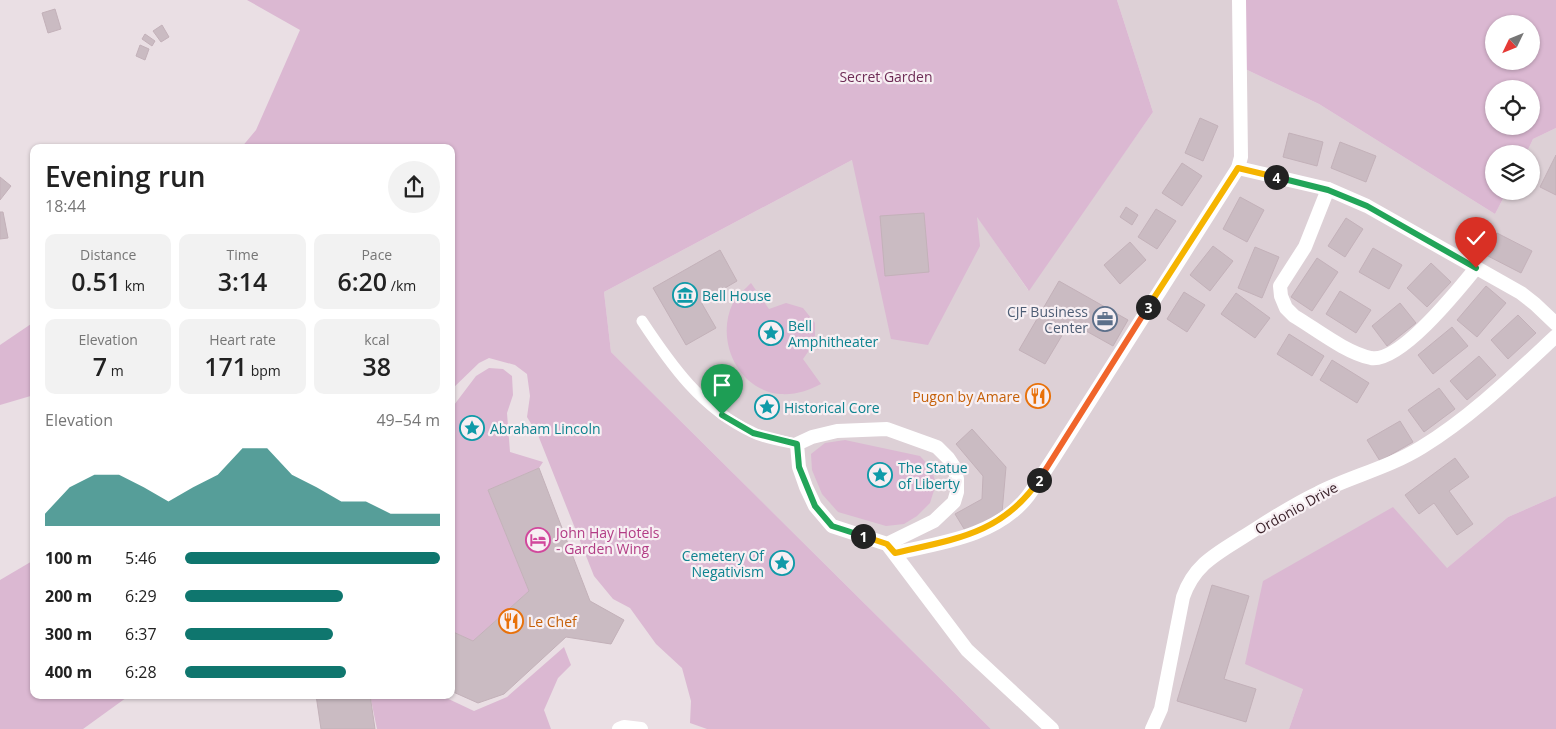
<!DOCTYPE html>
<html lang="en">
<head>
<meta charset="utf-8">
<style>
  body { margin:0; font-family:"Open Sans",sans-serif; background:#f2f2f2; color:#222; height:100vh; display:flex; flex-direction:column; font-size:19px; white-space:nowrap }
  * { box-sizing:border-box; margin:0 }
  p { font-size:16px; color:#767676 }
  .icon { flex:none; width:28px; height:28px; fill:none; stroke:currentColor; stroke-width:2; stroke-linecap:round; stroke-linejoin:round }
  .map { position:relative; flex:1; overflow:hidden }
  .sheet { position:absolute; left:30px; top:144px; width:425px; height:555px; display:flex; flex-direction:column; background:#fff; border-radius:10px; box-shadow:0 1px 4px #0004 }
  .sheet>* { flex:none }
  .needle { width:32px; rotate:227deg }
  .controls { position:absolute; left:1485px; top:15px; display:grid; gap:10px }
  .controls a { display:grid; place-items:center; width:55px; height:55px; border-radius:50%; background:#fff; box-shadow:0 1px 4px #0004; font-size:25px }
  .pin { position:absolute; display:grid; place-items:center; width:42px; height:42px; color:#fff; margin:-51px -21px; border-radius:50% 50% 50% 0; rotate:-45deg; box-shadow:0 0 5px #0007 }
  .pin .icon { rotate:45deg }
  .km { position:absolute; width:25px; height:25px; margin:-12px; border-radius:50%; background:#222; color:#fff; font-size:14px; line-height:25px; text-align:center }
  .round { display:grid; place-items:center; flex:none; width:52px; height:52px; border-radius:26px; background:#f2f2f2 }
  .headline { display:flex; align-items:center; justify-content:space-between; height:85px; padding:0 15px }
  h1 { font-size:28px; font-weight:600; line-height:38px }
  .figures { display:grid; grid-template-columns:repeat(3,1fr); gap:8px; height:85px; padding:5px 15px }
  .figures div { display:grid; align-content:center; border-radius:10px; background:#f2f2f2; text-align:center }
  .figures b { font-size:25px; font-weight:600 }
  .figures small { font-size:14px; font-weight:400 }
  .figures p { font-size:14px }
  .chart { height:140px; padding:10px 15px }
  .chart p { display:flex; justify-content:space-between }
  .chart svg { width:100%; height:90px; margin-top:5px; fill:#0f766e; opacity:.7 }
  ul { padding:0 15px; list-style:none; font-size:16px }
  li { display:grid; grid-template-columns:80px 60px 1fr; align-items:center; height:38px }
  li i { height:12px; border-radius:6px; background:#0f766e }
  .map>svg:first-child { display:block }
  .built { fill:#ddd0d6 }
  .green { fill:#dbb8d2; fill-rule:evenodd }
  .building { fill:#cabbc2; stroke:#c3b1b9 }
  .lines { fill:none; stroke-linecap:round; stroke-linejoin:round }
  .pedestrian { stroke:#fff; stroke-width:11 }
  .minor { stroke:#fff; stroke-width:14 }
  .tertiary { stroke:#fff; stroke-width:14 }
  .split-1-casing { stroke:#fff; stroke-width:10 }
  .split-2-casing { stroke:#fff; stroke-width:10 }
  .split-3-casing { stroke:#fff; stroke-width:10 }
  .split-4-casing { stroke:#fff; stroke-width:10 }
  .split-5-casing { stroke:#fff; stroke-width:10 }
  .split-1 { stroke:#22a559; stroke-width:6 }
  .split-2 { stroke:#f5b400; stroke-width:6 }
  .split-3 { stroke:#f0652b; stroke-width:6 }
  .split-4 { stroke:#f5b400; stroke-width:6 }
  .split-5 { stroke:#22a559; stroke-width:6 }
  .labels { text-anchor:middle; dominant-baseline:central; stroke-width:4.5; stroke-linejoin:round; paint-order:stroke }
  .park-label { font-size:14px; fill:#6e2c56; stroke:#f7eff3 }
  .culture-label { font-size:14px; fill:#0d838f; stroke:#f7eff3; text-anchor:start }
  .service-label { font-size:14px; fill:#4e5e75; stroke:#f7eff3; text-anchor:end }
  .food-label { font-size:14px; fill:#c56008; stroke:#f7eff3; text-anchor:end }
  .street-label { font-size:14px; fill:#392028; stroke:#f7eff3 }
  .hotel-label { font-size:14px; fill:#b23c85; stroke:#f7eff3; text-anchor:start }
</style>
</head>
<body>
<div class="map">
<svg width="1556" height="729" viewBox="0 0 1556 729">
  <rect width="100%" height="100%" fill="#eadfe4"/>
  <!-- built -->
  <polygon class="built" points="1117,0 1239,0 1241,67 1319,104 1495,214 1507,191 1531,191 1531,154 1526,154 1533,139 1556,128 1556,496 1508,517 1303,689 1289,729 991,729 611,352 604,292 852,160 936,157 1028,290 1153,112"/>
  <!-- green -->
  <g class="green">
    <polygon points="247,0 1117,0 1153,112 1029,291 977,217 980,246 928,345 891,339 852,160 604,292 611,352 991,729 707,729 690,723 691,701 682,668 656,644 630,608 613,599 594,576 538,435 527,417 530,396 527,374 515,365 489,358 479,363 451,390 451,148 241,148 256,130 300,30"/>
    <path d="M1239 0H1556V128L1533 139 1526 154H1494V191H1507L1495 214 1319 104 1241 67ZM1494 24H1531V61H1494ZM1494 89H1531V126H1494Z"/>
    <path d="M751 283 769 309 786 303 803 308 815 323V342L803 359 821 384C807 391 796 395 780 394 737 390 715 339 733 303 737 296 745 289 751 283Z"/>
    <polygon points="34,322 34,395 0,405 0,345"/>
    <polygon points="489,368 503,369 512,376 513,395 507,413 510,452 543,462 539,468 488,490 529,591 473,641 451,631 451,409 476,376"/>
    <polygon points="845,440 920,456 931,468 936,484 930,503 917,516 904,524 886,526 838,512 822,494 812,470 811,454 825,443"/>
    <polygon points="1556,496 1556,729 1289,729 1303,689 1245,664 1263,581 1393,507 1447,568 1508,517"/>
    <polygon points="34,560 34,695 130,695 83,729 0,729 0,580"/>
    <polygon points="564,647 571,665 558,678 544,710 551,729 377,729 370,695 440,695 474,711 507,697"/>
  </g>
  <!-- building -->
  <g class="building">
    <polygon points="55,9 61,29 48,33 42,13"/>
    <polygon points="162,25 169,37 161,42 153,31"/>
    <polygon points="145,34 155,41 152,46 142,39"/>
    <polygon points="140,45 149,49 145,60 136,56"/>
    <polygon points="1200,118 1218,126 1203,161 1185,153"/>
    <polygon points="1289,133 1323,142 1317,166 1283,157"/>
    <polygon points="1340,142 1376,156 1366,182 1331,168"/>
    <polygon points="1556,155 1556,195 1540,187"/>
    <polygon points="1182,163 1202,176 1182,206 1162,193"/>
    <polygon points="0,177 11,186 0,200"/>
    <polygon points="1240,197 1264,210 1247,242 1223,229"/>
    <polygon points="1126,207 1138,215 1132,225 1120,217"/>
    <polygon points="1156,209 1176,221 1157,249 1138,237"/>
    <polygon points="0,212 3,212 8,238 0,239"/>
    <polygon points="924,213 929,272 885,276 880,216"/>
    <polygon points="1346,218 1363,229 1345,257 1328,246"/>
    <polygon points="1497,233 1532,251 1521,273 1486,255"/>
    <polygon points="1130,242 1146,260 1120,284 1104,265"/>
    <polygon points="1213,246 1233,261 1210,291 1190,275"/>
    <polygon points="1255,247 1279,257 1262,298 1238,288"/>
    <polygon points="1373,248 1402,265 1389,289 1359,272"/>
    <polygon points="720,250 737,281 701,302 716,328 686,345 653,288"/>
    <polygon points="1317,258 1338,272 1312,311 1291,297"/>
    <polygon points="1431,263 1451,282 1427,307 1407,288"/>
    <polygon points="1059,281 1128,320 1113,346 1070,322 1045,364 1019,350"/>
    <polygon points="1486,286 1506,303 1477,337 1457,320"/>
    <polygon points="1340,291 1371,310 1356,333 1326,314"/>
    <polygon points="1184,292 1205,305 1187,332 1167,319"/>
    <polygon points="1236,293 1270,318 1255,338 1221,314"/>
    <polygon points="1400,303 1416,323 1387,346 1372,326"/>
    <polygon points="1518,315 1536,333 1508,359 1491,340"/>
    <polygon points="1452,327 1468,346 1433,374 1418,355"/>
    <polygon points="1289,334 1324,356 1312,376 1277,354"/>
    <polygon points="1479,356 1496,375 1467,400 1450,381"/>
    <polygon points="1332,360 1369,383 1357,403 1320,380"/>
    <polygon points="1439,388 1455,409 1424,432 1408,410"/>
    <polygon points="1400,421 1413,442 1380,461 1367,440"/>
    <polygon points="972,429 1006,467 1002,513 966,532 955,514 982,499 983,476 956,444"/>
    <polygon points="1455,458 1469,477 1449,491 1473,524 1457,535 1434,503 1419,514 1405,495"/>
    <polygon points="539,468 590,601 624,620 611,644 566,637 504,694 478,703 451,691 451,631 473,641 529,591 488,490"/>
    <polygon points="1212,585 1249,596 1224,679 1256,689 1246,722 1177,701"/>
    <polygon points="316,695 370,695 375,729 321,729"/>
  </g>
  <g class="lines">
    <!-- pedestrian -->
    <path class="pedestrian" d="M642 321C671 365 702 409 752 432 765 439 782 441 797 444"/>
    <!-- minor -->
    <g class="minor">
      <polyline points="1238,168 1328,189 1367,206 1521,293 1535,304 1556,324"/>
      <path d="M1328 189 1305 247 1280 286 1281 296 1286 308 1294 316C1316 329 1346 353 1371 358 1400 363 1459 289 1476 268"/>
      <polyline points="887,544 934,521 954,502 957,492 957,479 954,467 948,458 937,447 887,429 837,431 812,437 797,444 799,467 806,487 815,506 832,526 887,544 967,650 1052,729"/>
      <path d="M895 553C941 543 997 536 1028 496 1038 482 1047 468 1056 454L1238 168 1241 157 1239 0"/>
      <path d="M1152 729 1161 709 1183 597C1194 565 1216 554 1243 537 1267 522 1292 505 1318 493 1352 476 1388 468 1422 447 1471 417 1514 375 1556 336"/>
    </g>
    <!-- tertiary -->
    <polyline class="tertiary" points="619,729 624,727 641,729"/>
  </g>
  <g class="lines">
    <defs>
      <polyline id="split-1" points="722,415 753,433 797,444 799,467 815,506 832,526 863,536"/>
      <path id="split-2" d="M863 536 887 544 895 553C955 539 1002 534 1039 480"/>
      <polyline id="split-3" points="1039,480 1148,307"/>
      <polyline id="split-4" points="1148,307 1238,168 1276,177"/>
      <polyline id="split-5" points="1276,177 1328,190 1367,206 1476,268"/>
    </defs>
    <!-- split-1 casing -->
    <use href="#split-1" class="split-1-casing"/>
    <!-- split-2 casing -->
    <use href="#split-2" class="split-2-casing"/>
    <!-- split-3 casing -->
    <use href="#split-3" class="split-3-casing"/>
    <!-- split-4 casing -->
    <use href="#split-4" class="split-4-casing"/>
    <!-- split-5 casing -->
    <use href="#split-5" class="split-5-casing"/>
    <!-- split-1 -->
    <use href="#split-1" class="split-1"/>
    <!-- split-2 -->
    <use href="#split-2" class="split-2"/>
    <!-- split-3 -->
    <use href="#split-3" class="split-3"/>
    <!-- split-4 -->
    <use href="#split-4" class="split-4"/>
    <!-- split-5 -->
    <use href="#split-5" class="split-5"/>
  </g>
  <!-- icons -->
  <defs>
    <symbol id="museum-ring" viewBox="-11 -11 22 22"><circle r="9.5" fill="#f7eff3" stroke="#0f9aa8" stroke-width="1.5"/><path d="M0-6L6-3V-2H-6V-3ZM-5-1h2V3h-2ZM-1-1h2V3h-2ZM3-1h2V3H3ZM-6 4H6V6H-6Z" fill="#0f9aa8"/></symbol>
    <symbol id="office-ring" viewBox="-11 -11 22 22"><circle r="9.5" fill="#f7eff3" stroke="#5c6f8a" stroke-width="1.5"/><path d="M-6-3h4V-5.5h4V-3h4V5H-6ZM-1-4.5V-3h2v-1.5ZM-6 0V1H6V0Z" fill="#5c6f8a"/></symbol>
    <symbol id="sight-ring" viewBox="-11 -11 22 22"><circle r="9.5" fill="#f7eff3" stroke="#0f9aa8" stroke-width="1.5"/><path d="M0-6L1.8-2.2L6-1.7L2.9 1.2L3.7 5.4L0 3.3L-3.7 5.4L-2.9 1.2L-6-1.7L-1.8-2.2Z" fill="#0f9aa8"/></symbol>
    <symbol id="restaurant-ring" viewBox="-11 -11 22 22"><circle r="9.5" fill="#f7eff3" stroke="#e8710a" stroke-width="1.5"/><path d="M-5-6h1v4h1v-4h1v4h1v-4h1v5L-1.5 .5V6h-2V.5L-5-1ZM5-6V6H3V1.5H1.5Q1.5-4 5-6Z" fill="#e8710a"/></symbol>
    <symbol id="hotel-ring" viewBox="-11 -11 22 22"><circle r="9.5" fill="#f7eff3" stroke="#d1479c" stroke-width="1.5"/><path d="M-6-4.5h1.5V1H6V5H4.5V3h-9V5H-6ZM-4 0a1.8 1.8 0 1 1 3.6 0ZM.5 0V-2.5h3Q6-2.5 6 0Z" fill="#d1479c"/></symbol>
  </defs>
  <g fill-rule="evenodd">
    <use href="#museum-ring" x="671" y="281" width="28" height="28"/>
    <use href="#office-ring" x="1091" y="305" width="28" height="28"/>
    <use href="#sight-ring" x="757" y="319" width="28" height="28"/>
    <use href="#restaurant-ring" x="1024" y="382" width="28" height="28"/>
    <use href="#sight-ring" x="753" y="393" width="28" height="28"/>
    <use href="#sight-ring" x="458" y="414" width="28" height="28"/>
    <use href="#sight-ring" x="866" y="461" width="28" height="28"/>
    <use href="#hotel-ring" x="524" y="526" width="28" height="28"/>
    <use href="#sight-ring" x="768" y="549" width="28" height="28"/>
    <use href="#restaurant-ring" x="497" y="607" width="28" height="28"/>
  </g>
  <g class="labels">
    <!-- park labels -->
    <g class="park-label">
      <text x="886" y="76">Secret Garden</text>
    </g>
    <!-- culture labels -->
    <g class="culture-label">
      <text x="702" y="295">Bell House</text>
      <text x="788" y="325">Bell<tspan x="788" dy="16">Amphitheater</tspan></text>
      <text x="784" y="407">Historical Core</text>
      <text x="490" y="428">Abraham Lincoln</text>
      <text x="898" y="467">The Statue<tspan x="898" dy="16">of Liberty</tspan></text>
      <text x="764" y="555" text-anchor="end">Cemetery Of<tspan x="764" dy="16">Negativism</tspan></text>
    </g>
    <!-- service labels -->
    <g class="service-label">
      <text x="1088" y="311">CJF Business<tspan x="1088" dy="16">Center</tspan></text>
    </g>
    <!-- food labels -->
    <g class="food-label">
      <text x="1020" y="396">Pugon by Amare</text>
      <text x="528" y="621" text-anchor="start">Le Chef</text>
    </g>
    <!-- street labels -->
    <g class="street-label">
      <text transform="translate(1296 508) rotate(-29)">Ordonio Drive</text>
    </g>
    <!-- hotel labels -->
    <g class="hotel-label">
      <text x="556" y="532">John Hay Hotels<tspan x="556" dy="16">- Garden Wing</tspan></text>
    </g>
  </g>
</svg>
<div class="controls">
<a><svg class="needle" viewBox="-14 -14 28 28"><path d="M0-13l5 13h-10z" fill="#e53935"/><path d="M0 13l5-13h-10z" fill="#767676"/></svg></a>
<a><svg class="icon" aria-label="locate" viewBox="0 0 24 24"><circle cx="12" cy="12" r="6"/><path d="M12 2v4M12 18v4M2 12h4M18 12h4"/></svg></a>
<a><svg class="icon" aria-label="layers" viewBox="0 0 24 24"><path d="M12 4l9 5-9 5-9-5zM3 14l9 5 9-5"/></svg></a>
</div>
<div class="pin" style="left:722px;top:415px;background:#1e9e55"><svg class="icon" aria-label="arrive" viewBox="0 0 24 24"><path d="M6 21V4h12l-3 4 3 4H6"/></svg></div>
<div class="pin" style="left:1476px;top:268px;background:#d93025"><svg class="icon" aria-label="check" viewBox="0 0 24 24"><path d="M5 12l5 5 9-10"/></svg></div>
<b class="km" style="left:863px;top:536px">1</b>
<b class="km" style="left:1039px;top:480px">2</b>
<b class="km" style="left:1148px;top:307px">3</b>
<b class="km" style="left:1276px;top:177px">4</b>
<section class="sheet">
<div class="headline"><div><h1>Evening run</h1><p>18:44</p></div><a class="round"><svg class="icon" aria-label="share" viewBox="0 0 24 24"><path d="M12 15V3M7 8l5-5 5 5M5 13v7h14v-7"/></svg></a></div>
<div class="figures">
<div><p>Distance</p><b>0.51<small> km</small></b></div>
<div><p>Time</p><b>3:14</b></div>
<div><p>Pace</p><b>6:20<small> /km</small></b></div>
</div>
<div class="figures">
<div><p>Elevation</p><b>7<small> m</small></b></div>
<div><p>Heart rate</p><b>171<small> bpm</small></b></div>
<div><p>kcal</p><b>38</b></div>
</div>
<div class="chart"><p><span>Elevation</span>49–54 m</p>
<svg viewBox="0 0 160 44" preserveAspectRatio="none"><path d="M0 44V38L10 25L20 19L30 19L40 25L50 32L60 25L70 19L80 6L90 6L100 19L110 25L120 32L130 32L140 38L150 38L160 38V44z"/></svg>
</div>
<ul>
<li><b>100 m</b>5:46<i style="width:100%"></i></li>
<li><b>200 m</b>6:29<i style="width:62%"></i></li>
<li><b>300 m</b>6:37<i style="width:58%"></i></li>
<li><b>400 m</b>6:28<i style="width:63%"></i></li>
</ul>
</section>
</div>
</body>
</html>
